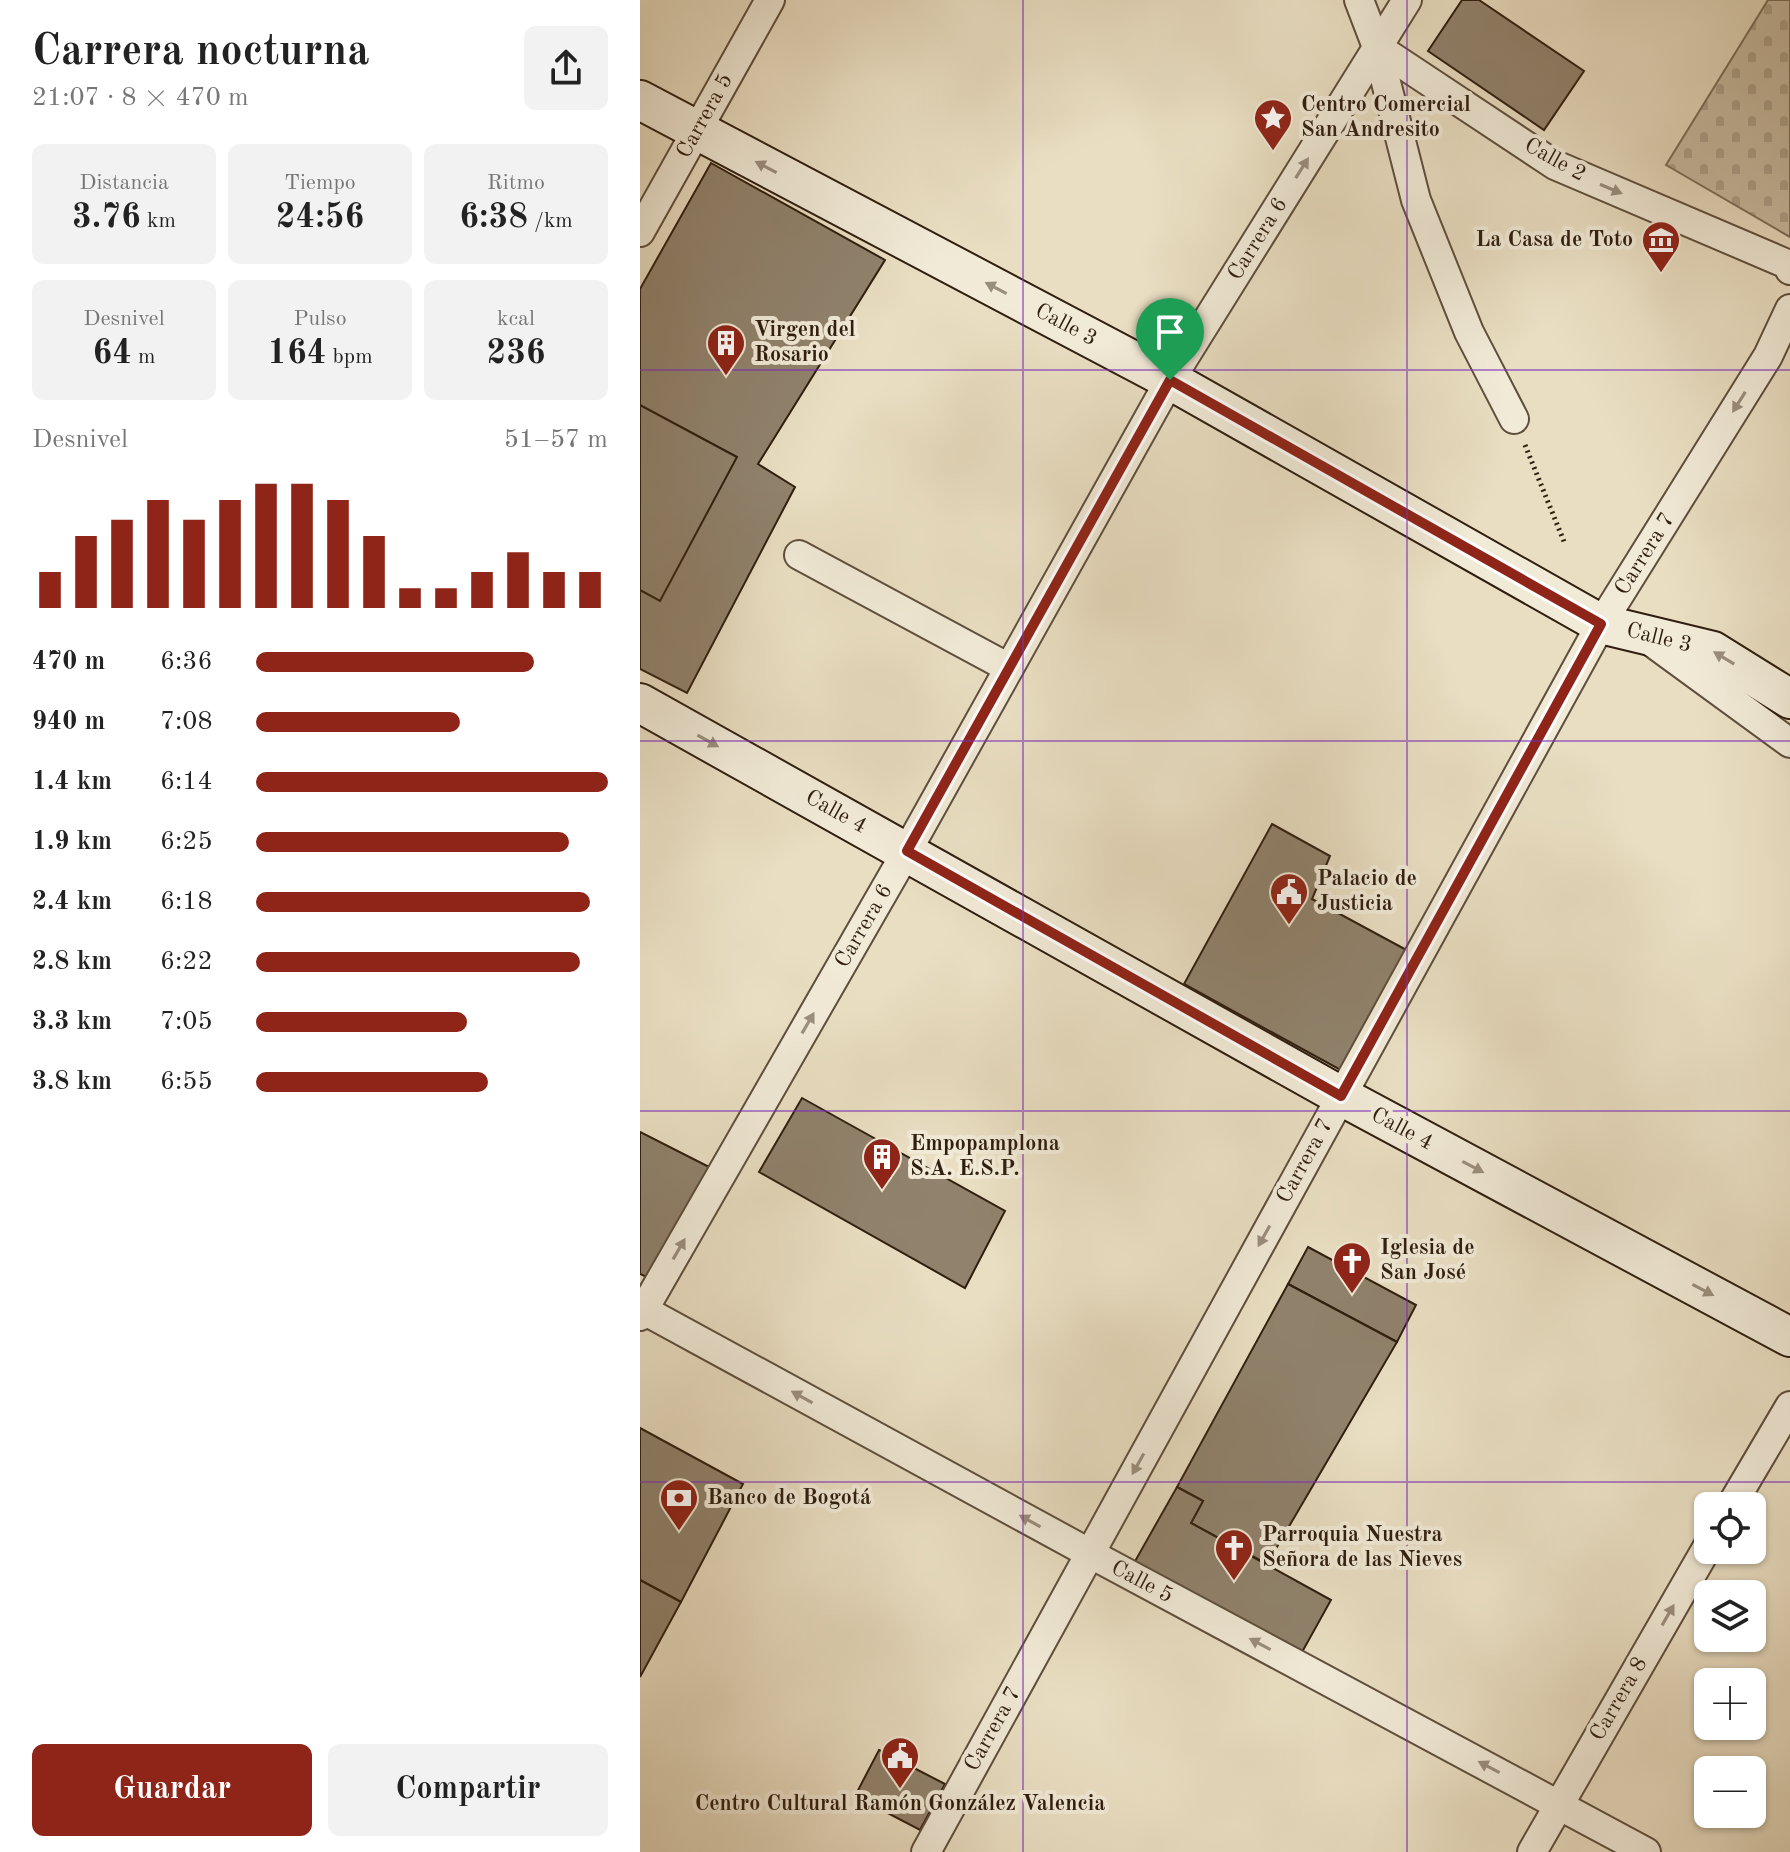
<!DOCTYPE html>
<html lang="es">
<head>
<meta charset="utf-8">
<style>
  body { margin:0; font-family:"Old Standard TT",serif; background:#f2f2f2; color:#222; height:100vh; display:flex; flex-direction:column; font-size:30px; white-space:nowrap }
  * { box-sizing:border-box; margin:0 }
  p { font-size:26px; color:#767676 }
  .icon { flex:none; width:44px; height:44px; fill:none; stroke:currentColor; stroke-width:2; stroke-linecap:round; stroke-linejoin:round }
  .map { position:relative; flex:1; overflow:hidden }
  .drawer { display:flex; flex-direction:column; background:#fff; width:640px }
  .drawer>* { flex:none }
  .tools { position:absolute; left:1054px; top:1492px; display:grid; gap:16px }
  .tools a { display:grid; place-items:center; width:72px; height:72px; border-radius:12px; background:#fff; box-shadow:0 2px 6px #0004; font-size:40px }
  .pin { position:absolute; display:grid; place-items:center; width:68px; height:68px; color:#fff; margin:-82px -34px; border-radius:50% 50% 50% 0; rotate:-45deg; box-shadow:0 0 8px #0007 }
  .pin .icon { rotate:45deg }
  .round { display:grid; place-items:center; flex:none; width:84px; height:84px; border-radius:12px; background:#f2f2f2 }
  .head { display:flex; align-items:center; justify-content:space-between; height:136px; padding:0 32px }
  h1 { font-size:44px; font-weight:600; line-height:60px }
  .metrics { display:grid; grid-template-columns:repeat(3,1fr); gap:12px; height:136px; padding:8px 32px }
  .metrics div { display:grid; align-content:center; border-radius:12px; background:#f2f2f2; text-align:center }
  .metrics b { font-size:34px; font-weight:600 }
  .metrics small { font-size:22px; font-weight:400 }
  .metrics p { font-size:22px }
  .chart { height:224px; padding:16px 32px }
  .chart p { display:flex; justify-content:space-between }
  .chart svg { width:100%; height:144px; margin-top:8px; stroke:#8f2418; stroke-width:6 }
  .primary-button { display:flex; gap:16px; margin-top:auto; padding:16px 32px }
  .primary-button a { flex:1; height:92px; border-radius:12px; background:#8f2418; color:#fff; font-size:32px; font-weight:600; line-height:92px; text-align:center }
  .primary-button a+a { background:#f2f2f2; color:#222 }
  ul { padding:0 32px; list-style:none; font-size:26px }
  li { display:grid; grid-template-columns:128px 96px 1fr; align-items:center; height:60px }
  li i { height:20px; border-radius:10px; background:#8f2418 }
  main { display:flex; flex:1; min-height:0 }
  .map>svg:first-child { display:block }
  .cemetery { fill:url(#cemetery-stones); stroke:#7c6e5a; stroke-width:2 }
  .building { fill:#90826c; stroke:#2f1e0f; stroke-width:2 }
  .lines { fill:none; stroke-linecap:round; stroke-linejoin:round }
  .minor-casing { stroke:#5e4e3c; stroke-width:32 }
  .secondary-casing { stroke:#2f1e0f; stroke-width:42 }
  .path { stroke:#2f1e0f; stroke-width:5; stroke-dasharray:2 4; stroke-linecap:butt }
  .minor { stroke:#f1ead7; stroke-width:28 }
  .secondary { stroke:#f1ead7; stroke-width:38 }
  .oneway { fill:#9a8e7d }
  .route-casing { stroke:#fff; stroke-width:16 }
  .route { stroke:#8f2418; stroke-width:10 }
  .grid { fill:none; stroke:#7b2cbf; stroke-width:2; stroke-opacity:0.55 }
  .labels { text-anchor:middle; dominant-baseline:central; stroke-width:8; stroke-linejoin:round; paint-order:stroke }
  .poi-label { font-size:22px; font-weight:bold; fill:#2f1e0f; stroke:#f1ead7; text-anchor:start }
  .street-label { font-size:22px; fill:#2f1e0f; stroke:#f1ead7 }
</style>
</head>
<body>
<main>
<section class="drawer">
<div class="head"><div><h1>Carrera nocturna</h1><p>21:07 · 8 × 470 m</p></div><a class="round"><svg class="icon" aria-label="share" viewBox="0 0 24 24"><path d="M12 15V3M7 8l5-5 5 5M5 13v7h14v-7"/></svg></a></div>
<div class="metrics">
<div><p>Distancia</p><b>3.76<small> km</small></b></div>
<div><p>Tiempo</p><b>24:56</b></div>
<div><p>Ritmo</p><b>6:38<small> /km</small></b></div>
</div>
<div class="metrics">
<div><p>Desnivel</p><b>64<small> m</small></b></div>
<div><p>Pulso</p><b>164<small> bpm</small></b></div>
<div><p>kcal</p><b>236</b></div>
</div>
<div class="chart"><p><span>Desnivel</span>51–57 m</p>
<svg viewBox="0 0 160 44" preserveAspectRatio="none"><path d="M5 44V33M15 44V22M25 44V17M35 44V11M45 44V17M55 44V11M65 44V6M75 44V6M85 44V11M95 44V22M105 44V38M115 44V38M125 44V33M135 44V27M145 44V33M155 44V33"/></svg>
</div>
<ul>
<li><b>470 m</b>6:36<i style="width:79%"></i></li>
<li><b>940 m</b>7:08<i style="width:58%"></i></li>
<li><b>1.4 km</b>6:14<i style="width:100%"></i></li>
<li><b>1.9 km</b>6:25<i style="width:89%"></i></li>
<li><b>2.4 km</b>6:18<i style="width:95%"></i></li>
<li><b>2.8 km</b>6:22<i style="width:92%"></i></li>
<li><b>3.3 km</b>7:05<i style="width:60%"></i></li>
<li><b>3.8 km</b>6:55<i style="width:66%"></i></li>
</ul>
<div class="primary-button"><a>Guardar</a><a>Compartir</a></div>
</section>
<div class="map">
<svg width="1150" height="1852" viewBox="0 0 1150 1852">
  <defs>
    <pattern id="cemetery-stones" width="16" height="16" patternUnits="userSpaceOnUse" patternTransform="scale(2)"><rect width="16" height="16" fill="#c9bda4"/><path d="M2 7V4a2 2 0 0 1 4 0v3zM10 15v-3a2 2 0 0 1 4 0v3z" fill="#ada28c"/></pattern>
  </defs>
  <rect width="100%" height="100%" fill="#e9dec2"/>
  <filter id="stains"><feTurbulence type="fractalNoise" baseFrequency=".0025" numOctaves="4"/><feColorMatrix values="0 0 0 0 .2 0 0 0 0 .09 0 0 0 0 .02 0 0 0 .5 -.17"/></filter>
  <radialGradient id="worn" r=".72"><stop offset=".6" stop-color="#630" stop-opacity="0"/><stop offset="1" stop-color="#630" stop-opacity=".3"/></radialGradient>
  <!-- cemetery -->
  <polygon class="cemetery" points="1128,0 1150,0 1150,237 1026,165"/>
  <!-- building -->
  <g class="building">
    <polygon points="822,0 839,0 944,71 904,130 788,51"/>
    <polygon points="71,163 245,260 118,464 155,487 47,693 0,669 0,289"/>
    <polygon points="0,405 97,457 20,601 0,590"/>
    <polygon points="632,824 690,856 672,899 772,953 706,1073 544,984"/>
    <polygon points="162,1098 365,1211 325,1288 119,1172"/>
    <polygon points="0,1132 75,1170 11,1279 0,1274"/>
    <polygon points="668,1247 776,1305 757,1342 648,1284"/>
    <polygon points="648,1284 757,1342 627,1564 551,1523 563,1501 537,1487"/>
    <polygon points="0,1428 103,1484 41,1602 0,1580"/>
    <polygon points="537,1487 563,1501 551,1523 691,1600 661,1654 494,1563"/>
    <polygon points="0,1580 41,1602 0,1677"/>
    <polygon points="239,1750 305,1784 280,1830 215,1796"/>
  </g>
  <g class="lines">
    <defs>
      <g id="minor">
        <polyline points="719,0 737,47 776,200 829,332 874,419"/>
        <polyline points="737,47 915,165 1147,264 1150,270"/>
        <polyline points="0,232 130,0"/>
        <polyline points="159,555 369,668"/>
        <polyline points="1009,640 1150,743"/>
        <polyline points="0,1308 449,1553 1006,1852"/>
        <polyline points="0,1316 267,851 530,380 767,0"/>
        <polyline points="1091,1506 1150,1406"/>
        <polyline points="286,1852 961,624 1128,356 1150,309"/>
        <polyline points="892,1852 1068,1546"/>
      </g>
      <g id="secondary">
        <polyline points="0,100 530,380 961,624 1073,651 1150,699"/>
        <polyline points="0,703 701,1096 1150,1337"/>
      </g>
    </defs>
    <!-- minor casing -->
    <use href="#minor" class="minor-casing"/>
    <!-- secondary casing -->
    <use href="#secondary" class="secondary-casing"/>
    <!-- path -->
    <polyline class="path" points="885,445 925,544"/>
    <!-- minor -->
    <use href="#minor" class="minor"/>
    <!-- secondary -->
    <use href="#secondary" class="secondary"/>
  </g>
  <!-- one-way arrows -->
  <defs><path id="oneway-solid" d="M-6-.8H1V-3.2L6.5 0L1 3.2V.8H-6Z" transform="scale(2)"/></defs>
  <g class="oneway">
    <use href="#oneway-solid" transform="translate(126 167) rotate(-152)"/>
    <use href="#oneway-solid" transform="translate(662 168) rotate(-58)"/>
    <use href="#oneway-solid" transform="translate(971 189) rotate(23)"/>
    <use href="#oneway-solid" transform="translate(356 288) rotate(-152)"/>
    <use href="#oneway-solid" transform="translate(1099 402) rotate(122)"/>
    <use href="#oneway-solid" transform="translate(1084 658) rotate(-149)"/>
    <use href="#oneway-solid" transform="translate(68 741) rotate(29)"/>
    <use href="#oneway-solid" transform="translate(168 1023) rotate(-60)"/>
    <use href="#oneway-solid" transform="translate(833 1167) rotate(28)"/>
    <use href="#oneway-solid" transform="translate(624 1236) rotate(119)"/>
    <use href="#oneway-solid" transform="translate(39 1249) rotate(-60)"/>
    <use href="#oneway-solid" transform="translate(1063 1290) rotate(28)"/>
    <use href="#oneway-solid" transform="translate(162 1397) rotate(-151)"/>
    <use href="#oneway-solid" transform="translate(498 1464) rotate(119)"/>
    <use href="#oneway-solid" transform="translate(390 1521) rotate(-151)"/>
    <use href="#oneway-solid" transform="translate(1028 1615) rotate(-60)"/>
    <use href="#oneway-solid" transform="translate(620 1644) rotate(-152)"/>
    <use href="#oneway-solid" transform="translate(849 1767) rotate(-152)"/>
  </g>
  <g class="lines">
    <defs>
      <polygon id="route" points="530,380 961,624 701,1096 267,851"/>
    </defs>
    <!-- route casing -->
    <use href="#route" class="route-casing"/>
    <!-- route -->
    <use href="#route" class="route"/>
  </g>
  <!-- grid -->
  <path class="grid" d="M383 0V1852M767 0V1852M0 370H1150M0 741H1150M0 1111H1150M0 1482H1150"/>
  <!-- icons -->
  <defs>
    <symbol id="sight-pin" viewBox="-11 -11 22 30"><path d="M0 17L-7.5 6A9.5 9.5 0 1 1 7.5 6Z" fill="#8f2418" stroke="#f1ead7"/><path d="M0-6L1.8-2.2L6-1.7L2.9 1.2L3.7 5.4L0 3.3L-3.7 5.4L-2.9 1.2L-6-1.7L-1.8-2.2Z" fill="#fff"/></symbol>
    <symbol id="museum-pin" viewBox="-11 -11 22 30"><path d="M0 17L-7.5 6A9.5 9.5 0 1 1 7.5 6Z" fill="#8f2418" stroke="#f1ead7"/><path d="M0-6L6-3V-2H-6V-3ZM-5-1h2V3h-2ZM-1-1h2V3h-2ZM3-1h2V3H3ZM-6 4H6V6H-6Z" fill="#fff"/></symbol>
    <symbol id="building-pin" viewBox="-11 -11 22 30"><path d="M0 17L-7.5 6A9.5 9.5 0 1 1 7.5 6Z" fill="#8f2418" stroke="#f1ead7"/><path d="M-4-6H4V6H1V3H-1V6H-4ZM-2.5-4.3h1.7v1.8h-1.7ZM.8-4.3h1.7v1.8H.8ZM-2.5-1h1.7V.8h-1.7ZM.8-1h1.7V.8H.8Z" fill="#fff"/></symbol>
    <symbol id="civic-pin" viewBox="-11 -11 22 30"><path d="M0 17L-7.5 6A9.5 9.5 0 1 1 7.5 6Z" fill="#8f2418" stroke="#f1ead7"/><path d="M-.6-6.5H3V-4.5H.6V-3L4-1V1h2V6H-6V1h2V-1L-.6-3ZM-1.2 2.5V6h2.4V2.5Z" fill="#fff"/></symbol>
    <symbol id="church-pin" viewBox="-11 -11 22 30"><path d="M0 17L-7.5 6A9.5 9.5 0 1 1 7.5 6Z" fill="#8f2418" stroke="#f1ead7"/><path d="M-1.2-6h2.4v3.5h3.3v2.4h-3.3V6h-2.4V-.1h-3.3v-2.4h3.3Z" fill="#fff"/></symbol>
    <symbol id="bank-pin" viewBox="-11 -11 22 30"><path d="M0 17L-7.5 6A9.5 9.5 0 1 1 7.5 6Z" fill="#8f2418" stroke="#f1ead7"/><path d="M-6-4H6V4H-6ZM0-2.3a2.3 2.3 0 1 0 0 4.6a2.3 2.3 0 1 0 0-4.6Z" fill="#fff"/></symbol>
  </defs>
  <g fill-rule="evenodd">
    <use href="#sight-pin" x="611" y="96" width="44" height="60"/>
    <use href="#museum-pin" x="999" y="218" width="44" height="60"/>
    <use href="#building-pin" x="64" y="321" width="44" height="60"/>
    <use href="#civic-pin" x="627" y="870" width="44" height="60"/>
    <use href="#building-pin" x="220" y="1135" width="44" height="60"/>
    <use href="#church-pin" x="690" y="1239" width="44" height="60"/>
    <use href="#bank-pin" x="17" y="1476" width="44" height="60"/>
    <use href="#church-pin" x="572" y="1526" width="44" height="60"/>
    <use href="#civic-pin" x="238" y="1734" width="44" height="60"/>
  </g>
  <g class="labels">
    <!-- poi labels -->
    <g class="poi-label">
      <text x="661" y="105">Centro Comercial<tspan x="661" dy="25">San Andresito</tspan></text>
      <text x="993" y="240" text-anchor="end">La Casa de Toto</text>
      <text x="114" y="330">Virgen del<tspan x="114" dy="25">Rosario</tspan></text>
      <text x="677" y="879">Palacio de<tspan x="677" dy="25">Justicia</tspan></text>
      <text x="270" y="1144">Empopamplona<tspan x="270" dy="25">S.A. E.S.P.</tspan></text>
      <text x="740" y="1248">Iglesia de<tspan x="740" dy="25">San José</tspan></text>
      <text x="67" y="1498">Banco de Bogotá</text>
      <text x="622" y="1535">Parroquia Nuestra<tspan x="622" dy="25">Señora de las Nieves</tspan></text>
      <text x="260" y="1804" text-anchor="middle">Centro Cultural Ramón González Valencia</text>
    </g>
    <!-- street labels -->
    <g class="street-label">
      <text transform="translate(65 116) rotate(-61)">Carrera 5</text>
      <text transform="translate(915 160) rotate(29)">Calle 2</text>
      <text transform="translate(618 239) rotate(-58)">Carrera 6</text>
      <text transform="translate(426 325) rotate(28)">Calle 3</text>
      <text transform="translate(1005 554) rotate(-58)">Carrera 7</text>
      <text transform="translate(1019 638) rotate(14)">Calle 3</text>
      <text transform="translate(196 812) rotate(29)">Calle 4</text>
      <text transform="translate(224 926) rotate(-60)">Carrera 6</text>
      <text transform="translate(762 1129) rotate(28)">Calle 4</text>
      <text transform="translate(665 1161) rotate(-61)">Carrera 7</text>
      <text transform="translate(502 1582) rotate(28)">Calle 5</text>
      <text transform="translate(979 1699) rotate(-60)">Carrera 8</text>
      <text transform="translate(353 1729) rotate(-61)">Carrera 7</text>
    </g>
  </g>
  <rect width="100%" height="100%" filter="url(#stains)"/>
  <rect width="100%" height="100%" fill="url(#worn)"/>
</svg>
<div class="tools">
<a><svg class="icon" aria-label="locate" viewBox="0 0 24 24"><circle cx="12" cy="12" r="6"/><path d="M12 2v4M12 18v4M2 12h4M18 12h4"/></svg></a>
<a><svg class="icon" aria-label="layers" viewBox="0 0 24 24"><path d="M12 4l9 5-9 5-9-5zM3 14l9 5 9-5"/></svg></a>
<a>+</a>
<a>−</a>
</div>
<div class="pin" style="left:530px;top:380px;background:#1e9e55"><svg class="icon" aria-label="arrive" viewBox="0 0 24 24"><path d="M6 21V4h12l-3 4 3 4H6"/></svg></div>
</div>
</main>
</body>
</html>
